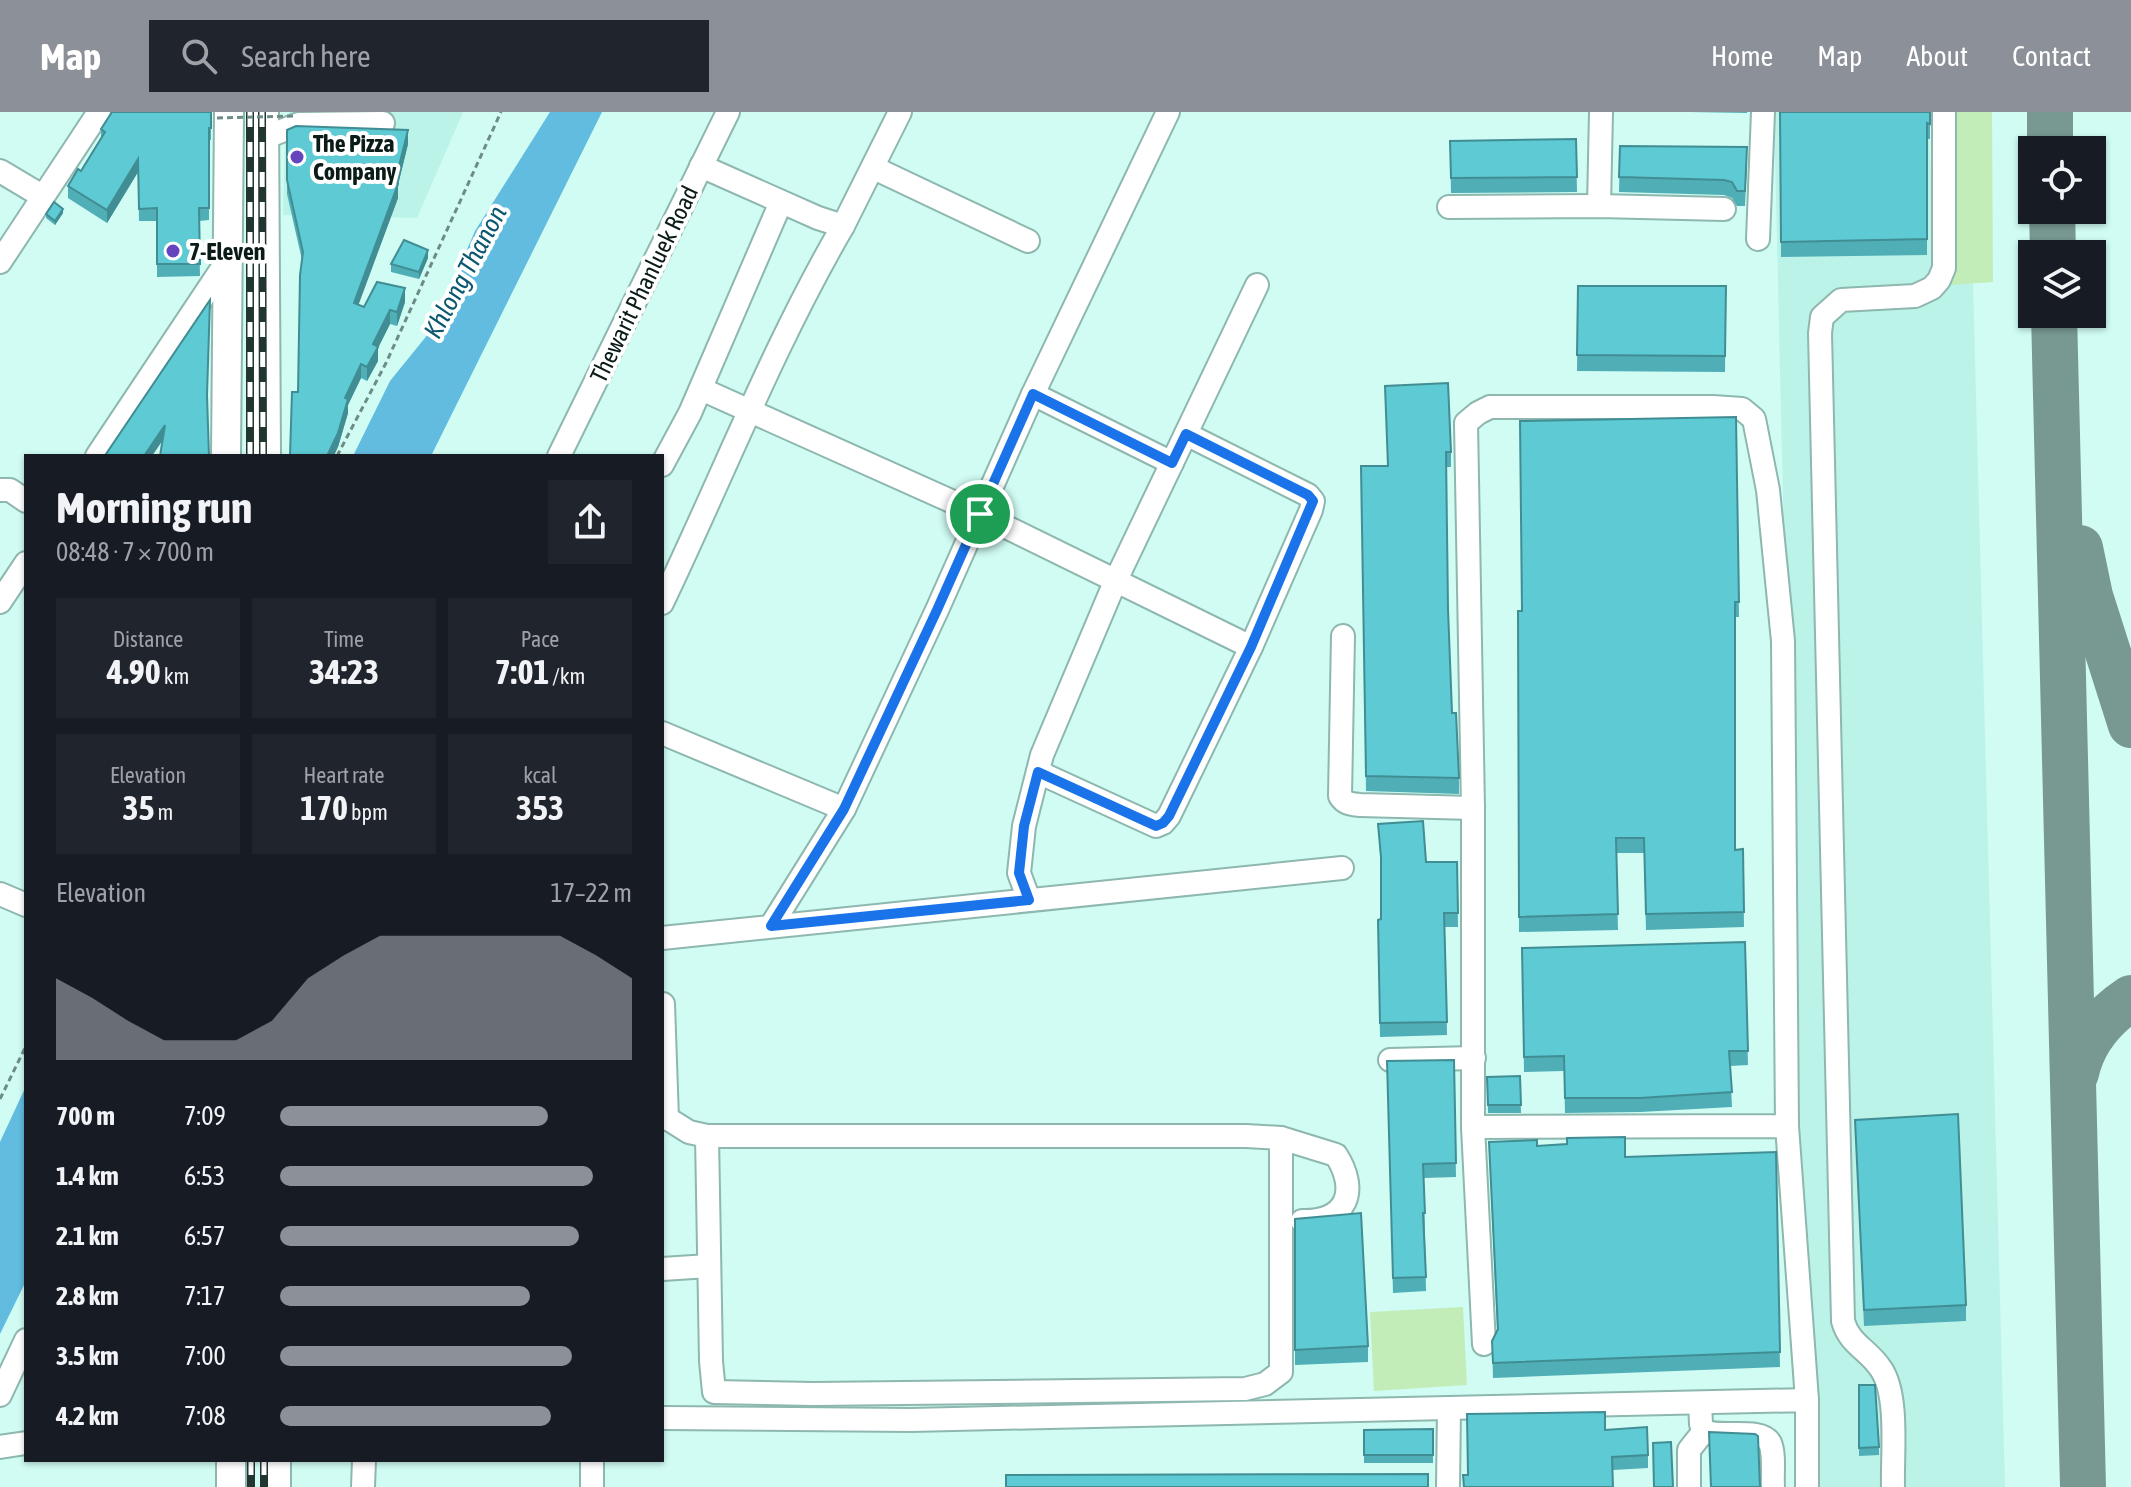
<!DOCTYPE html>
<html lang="en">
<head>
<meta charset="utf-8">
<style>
  body { margin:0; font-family:"Asap Condensed",sans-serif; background:#20242c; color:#f1f3f6; height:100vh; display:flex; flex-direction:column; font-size:30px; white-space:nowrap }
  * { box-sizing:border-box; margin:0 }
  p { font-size:26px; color:#9ea1a6 }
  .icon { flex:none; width:44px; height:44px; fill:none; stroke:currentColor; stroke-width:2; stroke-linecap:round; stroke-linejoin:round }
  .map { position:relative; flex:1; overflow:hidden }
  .side { position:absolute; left:24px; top:342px; width:640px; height:1008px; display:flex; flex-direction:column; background:#171b24; border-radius:0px; box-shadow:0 2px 6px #0004 }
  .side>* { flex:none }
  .fabs { position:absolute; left:2018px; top:24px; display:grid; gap:16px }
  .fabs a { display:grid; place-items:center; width:88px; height:88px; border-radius:0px; background:#171b24; box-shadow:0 2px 6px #0004; font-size:40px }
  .pin { position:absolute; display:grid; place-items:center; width:68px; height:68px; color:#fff; margin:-34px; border:4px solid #fff; border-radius:50%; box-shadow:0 2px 8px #0007 }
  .round { display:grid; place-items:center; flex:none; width:84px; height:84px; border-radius:0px; background:#20242c }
  .head { display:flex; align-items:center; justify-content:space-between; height:136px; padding:0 32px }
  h1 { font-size:44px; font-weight:700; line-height:60px }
  .metrics { display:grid; grid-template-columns:repeat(3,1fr); gap:12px; height:136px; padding:8px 32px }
  .metrics div { display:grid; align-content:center; border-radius:0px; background:#20242c; text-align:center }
  .metrics b { font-size:34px; font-weight:700 }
  .metrics small { font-size:22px; font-weight:400 }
  .metrics p { font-size:22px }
  .chart { height:224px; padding:16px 32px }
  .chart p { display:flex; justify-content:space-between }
  .chart svg { width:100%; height:144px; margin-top:8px; fill:#8c9099; opacity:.7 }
  ul { padding:0 32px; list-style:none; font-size:26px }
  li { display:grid; grid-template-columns:128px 96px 1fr; align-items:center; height:60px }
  li i { height:20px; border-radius:10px; background:#8c9099 }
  header { display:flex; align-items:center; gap:48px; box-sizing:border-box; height:112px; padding:0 40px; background:#8c9099; color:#fff }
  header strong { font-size:38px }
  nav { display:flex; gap:44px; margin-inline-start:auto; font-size:28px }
  .search { width:560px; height:72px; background:#20242c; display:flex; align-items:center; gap:20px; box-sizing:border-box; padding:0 28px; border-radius:0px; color:#9ea1a6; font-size:30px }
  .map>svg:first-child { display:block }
  .built { fill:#bcf3e8 }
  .green { fill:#c3edb8 }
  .water { fill:#61bcdf }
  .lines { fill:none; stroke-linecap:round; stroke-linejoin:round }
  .taxiway { stroke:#789892; stroke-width:46 }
  .minor-casing { stroke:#8db7af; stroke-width:26 }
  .major-casing { stroke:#8db7af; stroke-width:32 }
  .path { stroke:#6e8c87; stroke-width:3; stroke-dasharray:6 4; stroke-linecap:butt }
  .minor { stroke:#fff; stroke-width:22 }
  .major { stroke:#fff; stroke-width:28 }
  .rail-casing { stroke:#213531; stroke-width:8 }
  .rail { stroke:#fff; stroke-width:5; stroke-dasharray:15; stroke-linecap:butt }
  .path-bridge { stroke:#6e8c87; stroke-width:3; stroke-dasharray:6 4; stroke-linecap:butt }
  .wall { fill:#50aeb6 }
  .shaded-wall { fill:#418d94 }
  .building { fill:#5dcad4; stroke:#418d94; stroke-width:2 }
  .route-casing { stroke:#fff; stroke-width:16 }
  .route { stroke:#1a73e8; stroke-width:10 }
  .poi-dot { fill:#6545be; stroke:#fff; stroke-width:3 }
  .labels { text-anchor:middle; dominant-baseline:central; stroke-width:8; stroke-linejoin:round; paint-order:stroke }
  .poi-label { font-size:24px; font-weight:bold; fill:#0a1b18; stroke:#fff; text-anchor:start }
  .street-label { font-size:24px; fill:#0a1b18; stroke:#fff }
  .water-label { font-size:26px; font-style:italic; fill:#0c5870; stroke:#fff }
</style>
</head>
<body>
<header>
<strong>Map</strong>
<div class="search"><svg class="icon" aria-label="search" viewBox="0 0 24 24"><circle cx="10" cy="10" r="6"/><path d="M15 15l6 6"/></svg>Search here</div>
<nav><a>Home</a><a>Map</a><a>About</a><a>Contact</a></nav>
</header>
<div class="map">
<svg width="2131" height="1375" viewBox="0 0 2131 1375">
  <rect width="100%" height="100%" fill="#d0fcf4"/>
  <!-- built -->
  <g class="built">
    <polygon points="289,0 463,0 417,106 283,103 285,24"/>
    <polygon points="1774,0 1928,0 1936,160 1973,172 2005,1375 1806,1375"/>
  </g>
  <!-- green -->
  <g class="green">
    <polygon points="1953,0 1992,0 1993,170 1951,173 1955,154"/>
    <polygon points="1463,1195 1467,1273 1374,1279 1370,1200"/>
  </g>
  <!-- water -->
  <g class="water">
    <polygon points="550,0 602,0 431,344 353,344 390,269 433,216 475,119"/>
    <polygon points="26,974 26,1169 0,1222 0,1030"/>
  </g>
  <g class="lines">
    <!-- taxiway -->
    <g class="taxiway">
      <polyline points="2050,0 2050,38"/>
      <polyline points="2052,98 2053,142"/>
      <polyline points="2054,202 2083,1375"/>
      <polyline points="2080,436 2090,484 2131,613"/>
      <path d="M2076 961C2083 928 2104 904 2131 886"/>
    </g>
    <defs>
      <g id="minor">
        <polyline points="264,26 299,12 383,11"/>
        <polyline points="874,56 1028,129"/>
        <polyline points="0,59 42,84"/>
        <polyline points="1599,94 1601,0"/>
        <polyline points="1449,95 1599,94 1724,97"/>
        <polyline points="843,114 900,0"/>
        <polyline points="1758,127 1763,0"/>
        <polyline points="0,150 99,0"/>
        <polyline points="701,277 980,402 1251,535"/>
        <polyline points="1033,282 1172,351"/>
        <polyline points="97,344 227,149"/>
        <polyline points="559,344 728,0"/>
        <polyline points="662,353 690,301 781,90"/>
        <polyline points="0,378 10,378 26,389"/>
        <polyline points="0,490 26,451"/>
        <path d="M662 491C722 366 773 234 843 114L818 106 701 54"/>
        <path d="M1343 524 1340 684C1345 692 1351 692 1360 693L1473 696"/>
        <polyline points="662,621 844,697"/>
        <polyline points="1038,660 1156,714 1163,711 1169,704 1251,535 1311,398 1313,389 1308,383 1186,322"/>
        <polyline points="0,782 26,793"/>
        <polyline points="1029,788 1019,761 1024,714 1042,643 1115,470 1257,173"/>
        <polyline points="771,814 844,697 937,498 1033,282 1168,0"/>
        <polyline points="662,826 1342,756"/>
        <polyline points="663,892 667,1007"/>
        <polyline points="1390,948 1474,946"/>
        <polyline points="662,1003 689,1020 707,1024 1246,1024 1281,1026 1281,1260 1265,1272 1245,1277 813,1282 714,1280 711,1249 707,1024"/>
        <polyline points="1787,1014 1473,1015 1473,696 1466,311 1478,301 1490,295 1713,295 1742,297 1754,307 1768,378 1783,529 1787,1014 1807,1288"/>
        <polyline points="1473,1015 1484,1232"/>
        <path d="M1281 1026 1336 1043C1359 1079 1347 1110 1302 1109"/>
        <polyline points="662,1157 709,1154"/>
        <polyline points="0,1283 26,1228"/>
        <path d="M1700 1291 1701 1312 1704 1319C1720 1327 1761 1315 1770 1331 1775 1342 1772 1363 1773 1375"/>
        <polyline points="662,1306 911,1308 1807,1288 1807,1375"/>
        <polyline points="0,1335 26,1331"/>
        <polyline points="592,1348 592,1375"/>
        <polyline points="363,1375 364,1348"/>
        <polyline points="1448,1375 1449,1296"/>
        <polyline points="1689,1375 1689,1338 1704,1319"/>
        <path d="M1893 1375C1892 1343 1899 1283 1881 1257 1869 1238 1849 1232 1843 1209L1820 221 1822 205 1841 188 1915 184 1932 176 1939 168 1944 156V0"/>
      </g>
      <g id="major">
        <polyline points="264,0 266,344"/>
        <polyline points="226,344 229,0"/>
        <polyline points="231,1348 231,1375"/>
        <polyline points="276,1348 276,1375"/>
      </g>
    </defs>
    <!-- minor casing -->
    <use href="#minor" class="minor-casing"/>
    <!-- major casing -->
    <use href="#major" class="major-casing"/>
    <!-- path -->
    <g class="path">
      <polyline points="337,344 386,251 501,0"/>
      <polyline points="0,987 26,934"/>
    </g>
    <!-- minor -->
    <use href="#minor" class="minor"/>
    <!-- major -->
    <use href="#major" class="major"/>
    <defs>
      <g id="rail">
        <polyline points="250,0 250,344"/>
        <polyline points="262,0 263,344"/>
        <polyline points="251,1348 251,1375"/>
        <polyline points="264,1348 264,1375"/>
      </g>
    </defs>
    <!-- rail casing -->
    <use href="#rail" class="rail-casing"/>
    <!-- rail -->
    <use href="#rail" class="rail"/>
    <!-- path-bridge -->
    <polyline class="path-bridge" points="217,6 293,4"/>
  </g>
  <!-- wall -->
  <g class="wall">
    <polygon points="211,0 211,28 209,28 209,108 199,109 200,164 157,165 157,109 139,109 138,60 107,111 68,86 68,74 81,59 101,27 101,17"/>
    <polygon points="1690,0 1747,0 1747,1"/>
    <polygon points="1780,0 1930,0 1930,27 1927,27 1927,143 1781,145"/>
    <polygon points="287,18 408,32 398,73 398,86 358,193 364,195 405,190 397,214 390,212 378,236 378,249 367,269 361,266 348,293 348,301 338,335 298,280 302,148 287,82"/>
    <polygon points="1576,27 1577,80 1451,81 1450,29"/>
    <polygon points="1620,34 1747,51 1745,94 1737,94 1732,86 1724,83 1619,80"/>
    <polygon points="63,101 55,113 46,106 46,102"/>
    <polygon points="428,146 419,167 391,160 391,152"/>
    <polygon points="1578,174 1726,174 1725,260 1577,259"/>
    <polygon points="1385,274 1451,340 1451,355 1446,355 1448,497 1452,601 1459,666 1459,682 1366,679 1361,354 1388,354"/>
    <polygon points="1736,305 1739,505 1735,505 1735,738 1743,737 1744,815 1646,818 1644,741 1616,741 1618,818 1519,820 1518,499 1522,499"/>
    <polygon points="1378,712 1426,750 1457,750 1458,815 1445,815 1447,923 1380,925 1378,808 1381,807 1381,759"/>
    <polygon points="1745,830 1748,953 1730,954 1732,995 1640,1000 1565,1001 1564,959 1524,960 1522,836"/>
    <polygon points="1454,948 1456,1065 1424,1066 1426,1179 1393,1181 1387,949"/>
    <polygon points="1520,964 1521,1001 1488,1001 1487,965"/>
    <polygon points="1855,1008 1966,1193 1966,1209 1864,1214"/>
    <polygon points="1489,1030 1537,1034 1625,1045 1776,1040 1780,1255 1493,1266 1492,1229 1497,1218"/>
    <polygon points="1295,1107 1368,1234 1368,1250 1295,1253"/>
    <polygon points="1859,1273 1879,1335 1879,1343 1859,1344"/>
    <polygon points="1433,1317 1433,1351 1364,1351 1364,1318"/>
    <polygon points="1605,1318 1648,1343 1648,1356 1613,1358"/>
  </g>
  <!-- shaded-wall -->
  <g class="shaded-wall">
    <polygon points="408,18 408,32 398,73 398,86 354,205 354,191"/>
    <polygon points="138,47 138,60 107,111 107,98"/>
    <polygon points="63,97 63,101 55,113 55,109"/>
    <polygon points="428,138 428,146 419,167 419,160"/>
    <polygon points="405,176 405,190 397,214 397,200"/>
    <polygon points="390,198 390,212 378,236 378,249 367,269 367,255 373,232"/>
    <polygon points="361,252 361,266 348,293 348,301 338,335 334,344 327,344 345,286"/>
    <polygon points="165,313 165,325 152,344 144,344"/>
  </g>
  <!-- building -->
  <g class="building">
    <polygon points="112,0 211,0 211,16 209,16 209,96 199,96 200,152 157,152 157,96 139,97 138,47 107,98 68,74 78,57 81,59 105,20 101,17"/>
    <polygon points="1780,0 1930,0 1930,12 1927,11 1927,127 1781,130"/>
    <polygon points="296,14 408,18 395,70 398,72 354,191 364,195 377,170 405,176 397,200 390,198 373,232 378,235 367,255 361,252 345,286 348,287 338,321 327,344 290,344 292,280 298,280 300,163 303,140 287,68 287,18"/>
    <polygon points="1576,27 1577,65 1451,66 1450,29"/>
    <polygon points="1620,34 1747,35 1745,79 1737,79 1732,70 1724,68 1619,65"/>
    <polygon points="54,90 63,97 55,109 46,102"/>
    <polygon points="404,128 428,138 419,160 391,152"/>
    <polygon points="1578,174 1726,174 1725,244 1577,243"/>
    <polygon points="210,188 207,283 209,344 160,344 165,313 144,344 109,344 106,342"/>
    <polygon points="1448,271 1451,340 1446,340 1448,497 1452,601 1456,601 1459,666 1366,664 1361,354 1388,354 1385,274"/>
    <polygon points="1736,305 1739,490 1735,490 1735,738 1743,737 1744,800 1646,802 1644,726 1616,726 1618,802 1519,805 1518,499 1522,499 1520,309"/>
    <polygon points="1423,709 1426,750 1457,750 1458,801 1444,801 1447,910 1380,911 1378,808 1381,807 1381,745 1378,712"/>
    <polygon points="1745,830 1748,939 1729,939 1732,980 1640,986 1565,986 1564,944 1524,945 1522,836"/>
    <polygon points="1454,948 1456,1051 1423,1052 1425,1101 1423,1101 1426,1165 1393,1166 1387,949"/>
    <polygon points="1520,964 1521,993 1488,993 1487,965"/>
    <polygon points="1958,1002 1966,1193 1864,1198 1855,1008"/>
    <polygon points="1625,1025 1625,1045 1776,1040 1780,1240 1493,1251 1492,1229 1498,1217 1489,1030 1537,1028 1537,1034 1567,1032 1567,1026"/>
    <polygon points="1361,1101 1368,1234 1295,1238 1295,1107"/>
    <polygon points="1859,1273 1875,1273 1879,1335 1859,1336"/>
    <polygon points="1605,1300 1605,1318 1647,1315 1648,1343 1612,1345 1613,1375 1464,1375 1463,1363 1468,1363 1467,1302"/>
    <polygon points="1433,1317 1433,1343 1364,1343 1364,1318"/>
    <polygon points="1709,1320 1755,1322 1758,1324 1760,1375 1711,1375"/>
    <polygon points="1671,1330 1673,1375 1654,1375 1653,1331"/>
    <polygon points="1428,1362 1428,1375 1006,1375 1006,1363"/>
  </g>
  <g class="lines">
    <defs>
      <polygon id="route" points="1033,282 1172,351 1186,322 1308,383 1313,389 1251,535 1169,704 1163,711 1156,714 1038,660 1024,714 1019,761 1029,788 771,814 844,697 937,498"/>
    </defs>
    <!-- route casing -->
    <use href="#route" class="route-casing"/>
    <!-- route -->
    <use href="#route" class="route"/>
  </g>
  <!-- markers -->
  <g class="poi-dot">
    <circle cx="297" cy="45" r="8"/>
    <circle cx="173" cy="139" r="8"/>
  </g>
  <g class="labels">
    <!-- poi labels -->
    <g class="poi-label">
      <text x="313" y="31">The Pizza<tspan x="313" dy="28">Company</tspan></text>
      <text x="189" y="139">7-Eleven</text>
    </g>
    <!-- street labels -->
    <g class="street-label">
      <text transform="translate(644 172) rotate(-64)">Thewarit Phanluek Road</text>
    </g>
    <!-- water labels -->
    <g class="water-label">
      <text transform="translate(465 160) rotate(-62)">Khlong Thanon</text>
    </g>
  </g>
</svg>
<div class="fabs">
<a><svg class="icon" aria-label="locate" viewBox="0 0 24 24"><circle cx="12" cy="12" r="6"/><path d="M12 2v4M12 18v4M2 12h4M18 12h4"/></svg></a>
<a><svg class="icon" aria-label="layers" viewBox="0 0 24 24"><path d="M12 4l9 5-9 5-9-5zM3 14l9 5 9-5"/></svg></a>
</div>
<div class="pin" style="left:980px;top:402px;background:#1e9e55"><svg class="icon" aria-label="arrive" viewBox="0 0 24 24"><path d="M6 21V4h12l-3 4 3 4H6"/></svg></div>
<section class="side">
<div class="head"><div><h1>Morning run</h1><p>08:48 · 7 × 700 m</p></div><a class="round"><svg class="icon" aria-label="share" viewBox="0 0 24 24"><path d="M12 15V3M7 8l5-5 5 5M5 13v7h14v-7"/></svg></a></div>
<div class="metrics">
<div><p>Distance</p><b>4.90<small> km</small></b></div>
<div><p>Time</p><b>34:23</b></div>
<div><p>Pace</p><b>7:01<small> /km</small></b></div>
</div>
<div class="metrics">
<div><p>Elevation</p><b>35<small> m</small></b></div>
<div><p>Heart rate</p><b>170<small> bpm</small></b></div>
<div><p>kcal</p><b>353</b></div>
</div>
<div class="chart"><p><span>Elevation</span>17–22 m</p>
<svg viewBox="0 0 160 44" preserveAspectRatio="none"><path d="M0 44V19L10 25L20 32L30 38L40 38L50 38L60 32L70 19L80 12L90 6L100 6L110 6L120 6L130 6L140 6L150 12L160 19V44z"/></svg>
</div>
<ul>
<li><b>700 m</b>7:09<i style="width:76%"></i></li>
<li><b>1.4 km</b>6:53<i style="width:89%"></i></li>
<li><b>2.1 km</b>6:57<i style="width:85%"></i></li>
<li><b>2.8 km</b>7:17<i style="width:71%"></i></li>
<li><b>3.5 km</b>7:00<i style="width:83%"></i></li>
<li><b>4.2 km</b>7:08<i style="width:77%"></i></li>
</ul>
</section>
</div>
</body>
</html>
